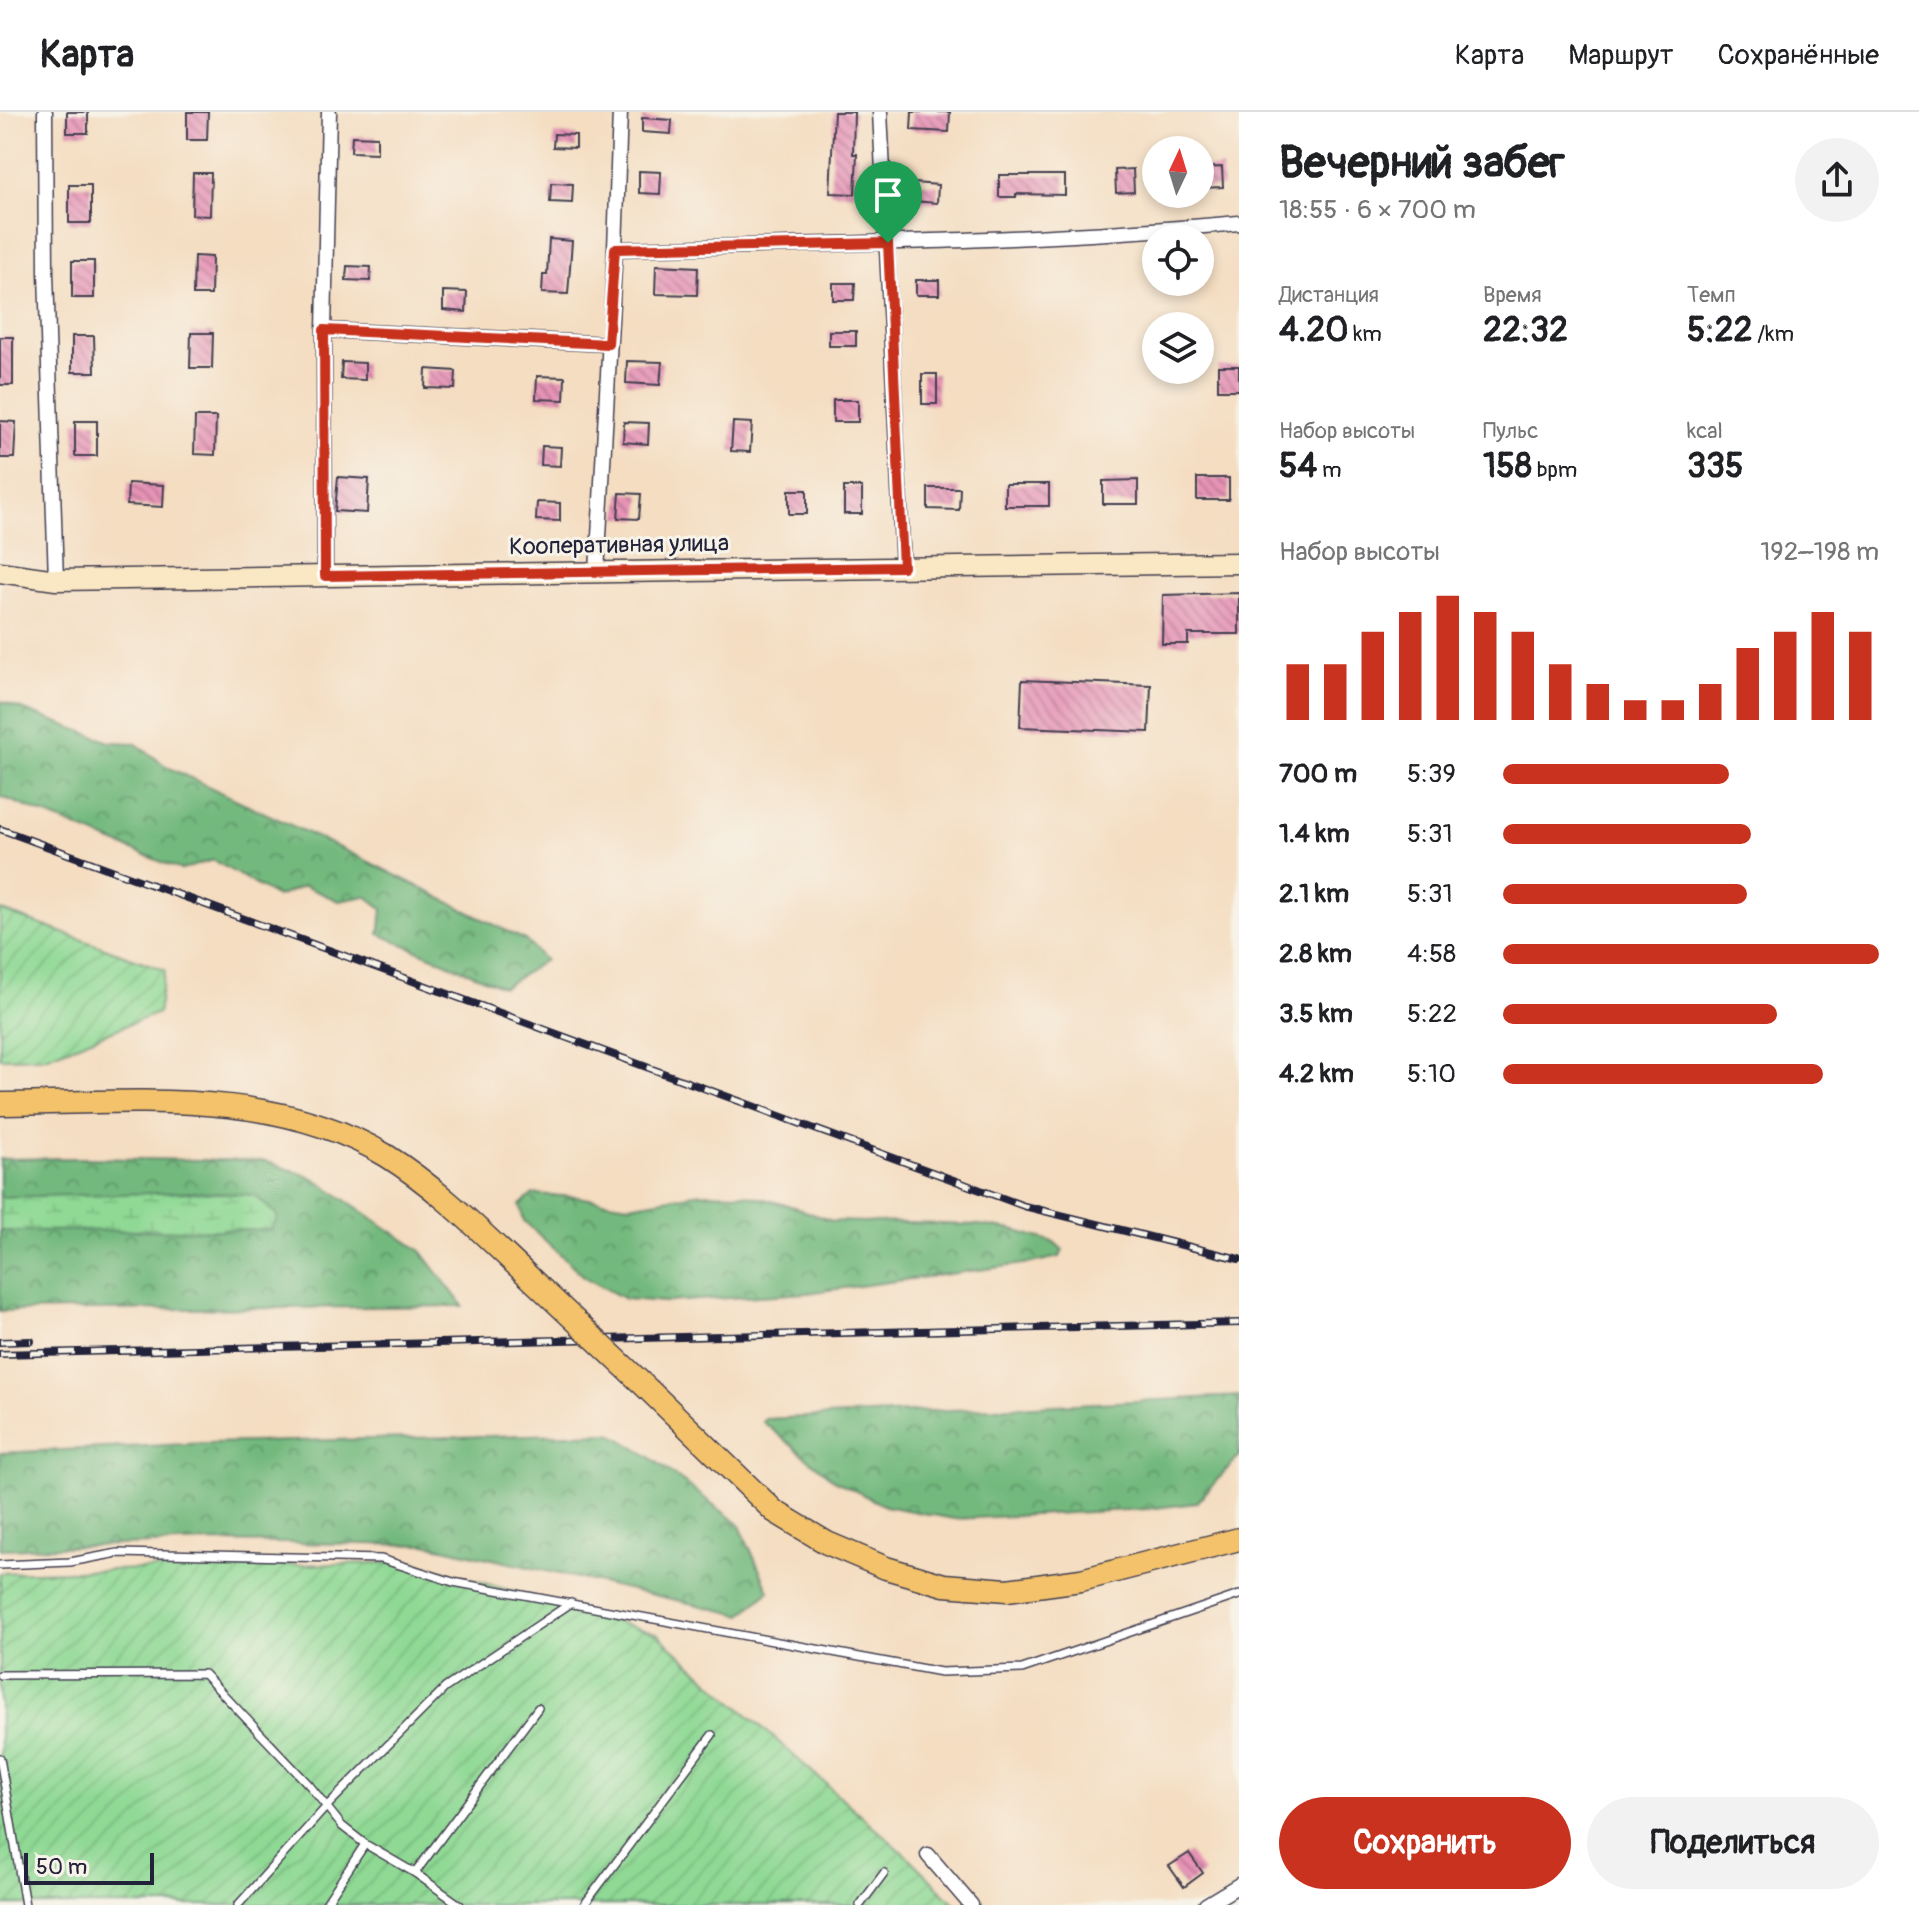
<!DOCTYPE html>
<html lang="ru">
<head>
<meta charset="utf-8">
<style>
  body { margin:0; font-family:Pangolin,sans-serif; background:#f2f2f2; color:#202124; height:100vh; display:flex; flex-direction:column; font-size:30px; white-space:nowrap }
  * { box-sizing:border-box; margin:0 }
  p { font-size:26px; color:#757577 }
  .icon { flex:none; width:44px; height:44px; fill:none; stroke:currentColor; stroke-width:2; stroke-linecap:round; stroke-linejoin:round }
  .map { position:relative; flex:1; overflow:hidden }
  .drawer { display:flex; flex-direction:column; background:#fff; width:680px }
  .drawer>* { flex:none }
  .needle { width:52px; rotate:4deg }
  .controls { position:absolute; left:1142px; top:24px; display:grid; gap:16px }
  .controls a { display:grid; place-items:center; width:72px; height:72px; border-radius:50%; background:#fff; box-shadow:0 4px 12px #0003; font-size:40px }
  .scale { position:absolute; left:24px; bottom:20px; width:130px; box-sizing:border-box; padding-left:8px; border:4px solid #22223b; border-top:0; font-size:22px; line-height:28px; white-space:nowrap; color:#22223b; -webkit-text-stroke:6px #f7f3e8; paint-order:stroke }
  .pin { position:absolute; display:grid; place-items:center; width:68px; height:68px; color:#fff; margin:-82px -34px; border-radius:50% 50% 50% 0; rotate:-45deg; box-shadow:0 0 8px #0007 }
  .pin .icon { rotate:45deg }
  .round { display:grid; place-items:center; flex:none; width:84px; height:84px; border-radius:42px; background:#f2f2f2 }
  .overview { display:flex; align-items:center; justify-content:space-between; height:136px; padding:0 40px }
  h1 { font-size:44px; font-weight:700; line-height:60px }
  .metrics { display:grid; grid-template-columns:repeat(3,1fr); gap:12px; height:136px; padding:8px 40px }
  .metrics div { display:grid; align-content:center }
  .metrics b { font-size:34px; font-weight:700 }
  .metrics small { font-size:22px; font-weight:400 }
  .metrics p { font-size:22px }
  .chart { height:224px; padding:16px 40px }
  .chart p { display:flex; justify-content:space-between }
  .chart svg { width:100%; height:144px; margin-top:8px; stroke:#c8321e; stroke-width:6 }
  .action { display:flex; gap:16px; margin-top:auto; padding:16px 40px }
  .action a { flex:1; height:92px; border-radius:48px; background:#c8321e; color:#fff; font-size:32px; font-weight:700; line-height:92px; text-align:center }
  .action a+a { background:#f2f2f2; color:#202124 }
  ul { padding:0 40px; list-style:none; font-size:26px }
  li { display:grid; grid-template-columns:128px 96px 1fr; align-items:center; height:60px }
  li i { height:20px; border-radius:10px; background:#c8321e }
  header { display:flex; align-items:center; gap:48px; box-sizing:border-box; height:112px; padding:0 40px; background:#fff; border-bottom:2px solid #e0e0e0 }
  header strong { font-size:38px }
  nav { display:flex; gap:44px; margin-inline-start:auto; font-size:28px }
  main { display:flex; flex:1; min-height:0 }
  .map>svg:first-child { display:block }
  .forest { fill:url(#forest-crowns); stroke:#4a6e5c; stroke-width:2 }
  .wetland { fill:url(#wetland-marsh); stroke:#587e68; stroke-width:2 }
  .garden { fill:url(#garden-furrows); stroke:#587e68; stroke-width:2 }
  .building { fill:url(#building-back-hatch) }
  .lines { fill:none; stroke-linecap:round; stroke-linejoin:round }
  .lane-casing { stroke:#423e4f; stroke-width:10 }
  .street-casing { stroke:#423e4f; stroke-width:17 }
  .secondary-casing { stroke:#423e4f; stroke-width:23 }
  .primary-casing { stroke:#423e4f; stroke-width:25 }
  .lane { stroke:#fff; stroke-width:7 }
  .street { stroke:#fff; stroke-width:14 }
  .secondary { stroke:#fae7c3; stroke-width:20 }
  .primary { stroke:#f3c26a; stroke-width:22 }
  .rail-casing { stroke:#22223b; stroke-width:8 }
  .rail { stroke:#f7f3e8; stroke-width:5; stroke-dasharray:15; stroke-linecap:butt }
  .primary-bridge-casing { stroke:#423e4f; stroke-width:25; stroke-linecap:butt }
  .primary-bridge { stroke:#f3c26a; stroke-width:22 }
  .route-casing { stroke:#fff; stroke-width:16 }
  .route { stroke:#c8321e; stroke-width:10 }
  .labels { text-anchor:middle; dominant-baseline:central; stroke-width:6; stroke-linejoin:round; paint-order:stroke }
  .street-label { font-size:24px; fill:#22223b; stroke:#f7f3e8 }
</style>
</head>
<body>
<header>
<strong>Карта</strong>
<nav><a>Карта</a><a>Маршрут</a><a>Сохранённые</a></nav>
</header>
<main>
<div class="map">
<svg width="1239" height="1793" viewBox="0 0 1239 1793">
  <defs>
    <pattern id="forest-crowns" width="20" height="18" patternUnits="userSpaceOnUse" patternTransform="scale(2)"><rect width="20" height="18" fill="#73b97e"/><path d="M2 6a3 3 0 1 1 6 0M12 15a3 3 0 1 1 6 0" fill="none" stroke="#5e9668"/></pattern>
    <pattern id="wetland-marsh" width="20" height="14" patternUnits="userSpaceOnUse" patternTransform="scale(2)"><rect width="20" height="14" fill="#8fd994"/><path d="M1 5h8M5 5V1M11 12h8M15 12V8" fill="none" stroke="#7bba80"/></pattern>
    <pattern id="garden-furrows" width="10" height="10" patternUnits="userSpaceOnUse" patternTransform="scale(2)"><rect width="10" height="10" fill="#8fd994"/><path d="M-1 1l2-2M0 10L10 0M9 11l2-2" fill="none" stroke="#7bba80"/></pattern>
    <pattern id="building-back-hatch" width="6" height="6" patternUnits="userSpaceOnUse" patternTransform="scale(2)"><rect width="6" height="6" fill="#e693b5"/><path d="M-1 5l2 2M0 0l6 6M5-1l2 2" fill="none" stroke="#ba7894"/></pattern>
  </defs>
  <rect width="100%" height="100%" fill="#f7f3e8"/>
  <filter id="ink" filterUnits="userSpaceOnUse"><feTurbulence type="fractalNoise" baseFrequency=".0125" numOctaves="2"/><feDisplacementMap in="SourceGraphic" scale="16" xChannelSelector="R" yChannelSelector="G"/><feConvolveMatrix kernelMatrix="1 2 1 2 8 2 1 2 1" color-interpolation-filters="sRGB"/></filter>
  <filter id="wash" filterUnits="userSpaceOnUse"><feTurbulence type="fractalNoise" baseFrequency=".006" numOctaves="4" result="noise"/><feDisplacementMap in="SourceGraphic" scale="32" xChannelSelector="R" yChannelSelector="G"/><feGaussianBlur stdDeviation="1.8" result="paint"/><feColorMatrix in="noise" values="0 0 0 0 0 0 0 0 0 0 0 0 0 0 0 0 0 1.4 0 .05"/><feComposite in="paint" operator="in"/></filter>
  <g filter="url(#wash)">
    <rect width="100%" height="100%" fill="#f4ddc1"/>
    <!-- forest -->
    <g class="forest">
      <polygon points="0,589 110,630 135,631 167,655 361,746 525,828 545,848 503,875 379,822 383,797 366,784 339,789 304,774 277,785 213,748 181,758 0,684"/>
      <polygon points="77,1046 265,1049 313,1066 421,1139 463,1194 0,1199 0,1047"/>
      <polygon points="701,1081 745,1082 794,1095 832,1109 979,1113 1013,1118 1054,1130 1063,1138 1060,1145 1031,1151 807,1181 666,1190 625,1187 586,1166 524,1109 520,1093 533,1082 577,1085 629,1093"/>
      <polygon points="1239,1284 1239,1344 1196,1391 1147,1397 954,1407 885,1394 834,1368 763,1310 765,1307"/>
      <polygon points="611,1321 650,1345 739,1412 769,1479 742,1503 430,1433 211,1430 0,1437 0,1341 208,1331"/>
    </g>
    <!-- wetland -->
    <polygon class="wetland" points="194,1080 254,1083 278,1104 272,1118 0,1119 0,1085"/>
    <!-- garden -->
    <g class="garden">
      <polygon points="0,798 165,858 158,901 45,945 0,946"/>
      <polygon points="413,1450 657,1522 908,1745 956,1793 0,1793 0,1461"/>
    </g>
    <g id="blocks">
      <!-- building -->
      <g class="building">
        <rect x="67" y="0" width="21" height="21"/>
        <polygon points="187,0 208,0 207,28 187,28"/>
        <polygon points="834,0 854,0 853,42 857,42 855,82 830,81"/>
        <polygon points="912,0 950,0 949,20 911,18"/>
        <polygon points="642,6 672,8 671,22 642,20"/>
        <polygon points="554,22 576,23 576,36 553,35"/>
        <polygon points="352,24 377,25 377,41 351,40"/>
        <polygon points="1222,55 1223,75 1200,76 1200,56"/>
        <polygon points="1133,57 1134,80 1116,81 1115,58"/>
        <polygon points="639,59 661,60 660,82 639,81"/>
        <polygon points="193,61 211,61 210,104 192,103"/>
        <polygon points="999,63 1065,63 1065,83 1016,82 1016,85 999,85"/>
        <polygon points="551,71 573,72 572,91 550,90"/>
        <polygon points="914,71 938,73 937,91 913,89"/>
        <rect x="69" y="73" width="22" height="38"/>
        <polygon points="549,127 572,129 568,182 542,181 543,163 547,163"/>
        <polygon points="194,144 212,145 211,183 193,183"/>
        <rect x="72" y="149" width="22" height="37"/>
        <polygon points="656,153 698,155 697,183 655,182"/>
        <polygon points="347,154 371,155 370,169 346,168"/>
        <rect x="916" y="168" width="23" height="15"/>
        <polygon points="833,171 855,171 854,188 833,188"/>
        <polygon points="443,179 467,180 466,200 443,198"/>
        <rect x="829" y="219" width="27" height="15"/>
        <polygon points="191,221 213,221 212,256 190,256"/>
        <polygon points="72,224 94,224 95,260 72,260"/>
        <rect x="0" y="225" width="13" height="48"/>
        <polygon points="627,249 662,250 660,273 626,271"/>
        <polygon points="342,250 365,251 365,268 341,267"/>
        <rect x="1218" y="254" width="21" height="24"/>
        <polygon points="426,257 456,259 455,277 425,276"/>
        <rect x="922" y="262" width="15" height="30"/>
        <polygon points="537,264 565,265 564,288 536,287"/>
        <rect x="833" y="288" width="25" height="22"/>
        <polygon points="195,305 216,305 215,343 194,342"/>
        <polygon points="0,309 16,310 14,346 0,346"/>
        <rect x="75" y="309" width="22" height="35"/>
        <polygon points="624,310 649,311 648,332 623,330"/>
        <polygon points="733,310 752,311 750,340 731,339"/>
        <polygon points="542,334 561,335 560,354 541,353"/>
        <polygon points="338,365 369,367 367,401 335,399"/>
        <rect x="1197" y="366" width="32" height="22"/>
        <polygon points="1138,368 1138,392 1103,392 1103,369"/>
        <polygon points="128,371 164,373 163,395 127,393"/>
        <rect x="1005" y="372" width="44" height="22"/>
        <rect x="844" y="375" width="18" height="27"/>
        <polygon points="928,376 960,376 959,398 928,397"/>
        <rect x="789" y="378" width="18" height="24"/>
        <polygon points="620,381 641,382 639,407 618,406"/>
        <polygon points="537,390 560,391 560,409 536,408"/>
        <polygon points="1239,481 1239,522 1188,522 1188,532 1162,532 1163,483"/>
        <polygon points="1022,568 1151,573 1149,620 1020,615"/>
        <polygon points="1189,1741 1203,1761 1184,1775 1169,1754"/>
      </g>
    </g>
  </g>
  <g filter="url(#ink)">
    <use href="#blocks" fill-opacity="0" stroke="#423e4f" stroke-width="2"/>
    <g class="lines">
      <defs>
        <g id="lane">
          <polyline points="0,1453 70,1450 118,1441 381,1447 453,1470 941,1560 1022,1557 1239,1483"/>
          <polyline points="0,1563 204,1562 310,1674 342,1714 365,1732 415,1761 460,1793"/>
          <polyline points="0,1646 25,1793"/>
          <polyline points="415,1761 538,1596"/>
          <polyline points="238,1793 327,1694 445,1576 571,1491"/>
          <polyline points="325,1793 365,1732"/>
          <polyline points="584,1793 712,1623"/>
          <polyline points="860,1793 884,1761"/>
        </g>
        <g id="street">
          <polyline points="45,0 46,161 56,468"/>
          <polyline points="880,0 903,455"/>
          <path d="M615 137C823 132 1032 130 1239 111"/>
          <polyline points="324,218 608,232"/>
          <polyline points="597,460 615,137 620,0"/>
          <polyline points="325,464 324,218 329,0"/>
          <polyline points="928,1743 971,1793"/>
          <polyline points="1206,1793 1239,1773"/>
        </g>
        <polyline id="secondary" points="0,460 56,468 1239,451"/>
        <g id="primary">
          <path d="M0 992C128 991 273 974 387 1044 438 1076 482 1121 526 1162"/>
          <polyline points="650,1279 774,1399 827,1431 886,1456 944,1473 1007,1478 1081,1468 1239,1427"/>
        </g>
      </defs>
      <!-- lane casing -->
      <use href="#lane" class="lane-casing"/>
      <!-- street casing -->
      <use href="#street" class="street-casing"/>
      <!-- secondary casing -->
      <use href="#secondary" class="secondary-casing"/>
      <!-- primary casing -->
      <use href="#primary" class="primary-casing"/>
      <!-- lane -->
      <use href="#lane" class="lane"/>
      <!-- street -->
      <use href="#street" class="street"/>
      <!-- secondary -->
      <use href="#secondary" class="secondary"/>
      <!-- primary -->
      <use href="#primary" class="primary"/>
      <defs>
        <g id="rail">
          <polyline points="0,717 1024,1094 1239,1147"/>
          <polyline points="0,1230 31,1229"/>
          <polyline points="0,1242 1239,1211"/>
        </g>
      </defs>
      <!-- rail casing -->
      <use href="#rail" class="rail-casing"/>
      <!-- rail -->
      <use href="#rail" class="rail"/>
      <defs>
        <polyline id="primary-bridge" points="526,1162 650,1279"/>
      </defs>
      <!-- primary-bridge casing -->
      <use href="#primary-bridge" class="primary-bridge-casing"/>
      <!-- primary-bridge -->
      <use href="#primary-bridge" class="primary-bridge"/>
    </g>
  </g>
  <g class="lines" filter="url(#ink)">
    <defs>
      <polygon id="route" points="888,131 903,455 325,464 324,218 608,232 615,137"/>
    </defs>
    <!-- route casing -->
    <use href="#route" class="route-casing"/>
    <!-- route -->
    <use href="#route" class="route"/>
  </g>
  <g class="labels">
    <!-- street labels -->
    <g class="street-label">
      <text transform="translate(619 433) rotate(-1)">Кооперативная улица</text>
    </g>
  </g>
</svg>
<div class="controls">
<a><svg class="needle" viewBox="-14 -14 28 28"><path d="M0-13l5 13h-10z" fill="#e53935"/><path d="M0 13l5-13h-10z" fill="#757577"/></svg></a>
<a><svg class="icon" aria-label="locate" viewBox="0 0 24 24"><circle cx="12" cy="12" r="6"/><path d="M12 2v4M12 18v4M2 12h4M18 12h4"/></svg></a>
<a><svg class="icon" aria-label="layers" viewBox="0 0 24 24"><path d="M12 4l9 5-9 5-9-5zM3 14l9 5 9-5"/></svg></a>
</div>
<div class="scale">50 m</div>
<div class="pin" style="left:888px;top:131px;background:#1e9e55"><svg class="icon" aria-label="arrive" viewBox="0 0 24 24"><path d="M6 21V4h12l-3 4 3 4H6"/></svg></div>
</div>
<section class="drawer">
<div class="overview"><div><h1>Вечерний забег</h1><p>18:55 · 6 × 700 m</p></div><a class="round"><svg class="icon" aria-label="share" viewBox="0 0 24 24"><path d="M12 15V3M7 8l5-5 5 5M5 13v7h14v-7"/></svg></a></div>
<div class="metrics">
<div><p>Дистанция</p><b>4.20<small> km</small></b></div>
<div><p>Время</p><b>22:32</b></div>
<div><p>Темп</p><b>5:22<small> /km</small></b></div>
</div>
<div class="metrics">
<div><p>Набор высоты</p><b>54<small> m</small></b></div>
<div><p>Пульс</p><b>158<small> bpm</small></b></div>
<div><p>kcal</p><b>335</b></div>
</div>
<div class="chart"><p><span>Набор высоты</span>192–198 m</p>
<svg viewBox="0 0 160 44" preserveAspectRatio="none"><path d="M5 44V27M15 44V27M25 44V17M35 44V11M45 44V6M55 44V11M65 44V17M75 44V27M85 44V33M95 44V38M105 44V38M115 44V33M125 44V22M135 44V17M145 44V11M155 44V17"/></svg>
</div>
<ul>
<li><b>700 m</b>5:39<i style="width:60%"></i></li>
<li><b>1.4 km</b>5:31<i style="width:66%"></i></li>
<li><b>2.1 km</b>5:31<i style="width:65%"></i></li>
<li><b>2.8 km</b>4:58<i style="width:100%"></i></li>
<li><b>3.5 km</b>5:22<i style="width:73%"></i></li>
<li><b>4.2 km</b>5:10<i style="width:85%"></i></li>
</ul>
<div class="action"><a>Сохранить</a><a>Поделиться</a></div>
</section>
</main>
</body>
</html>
